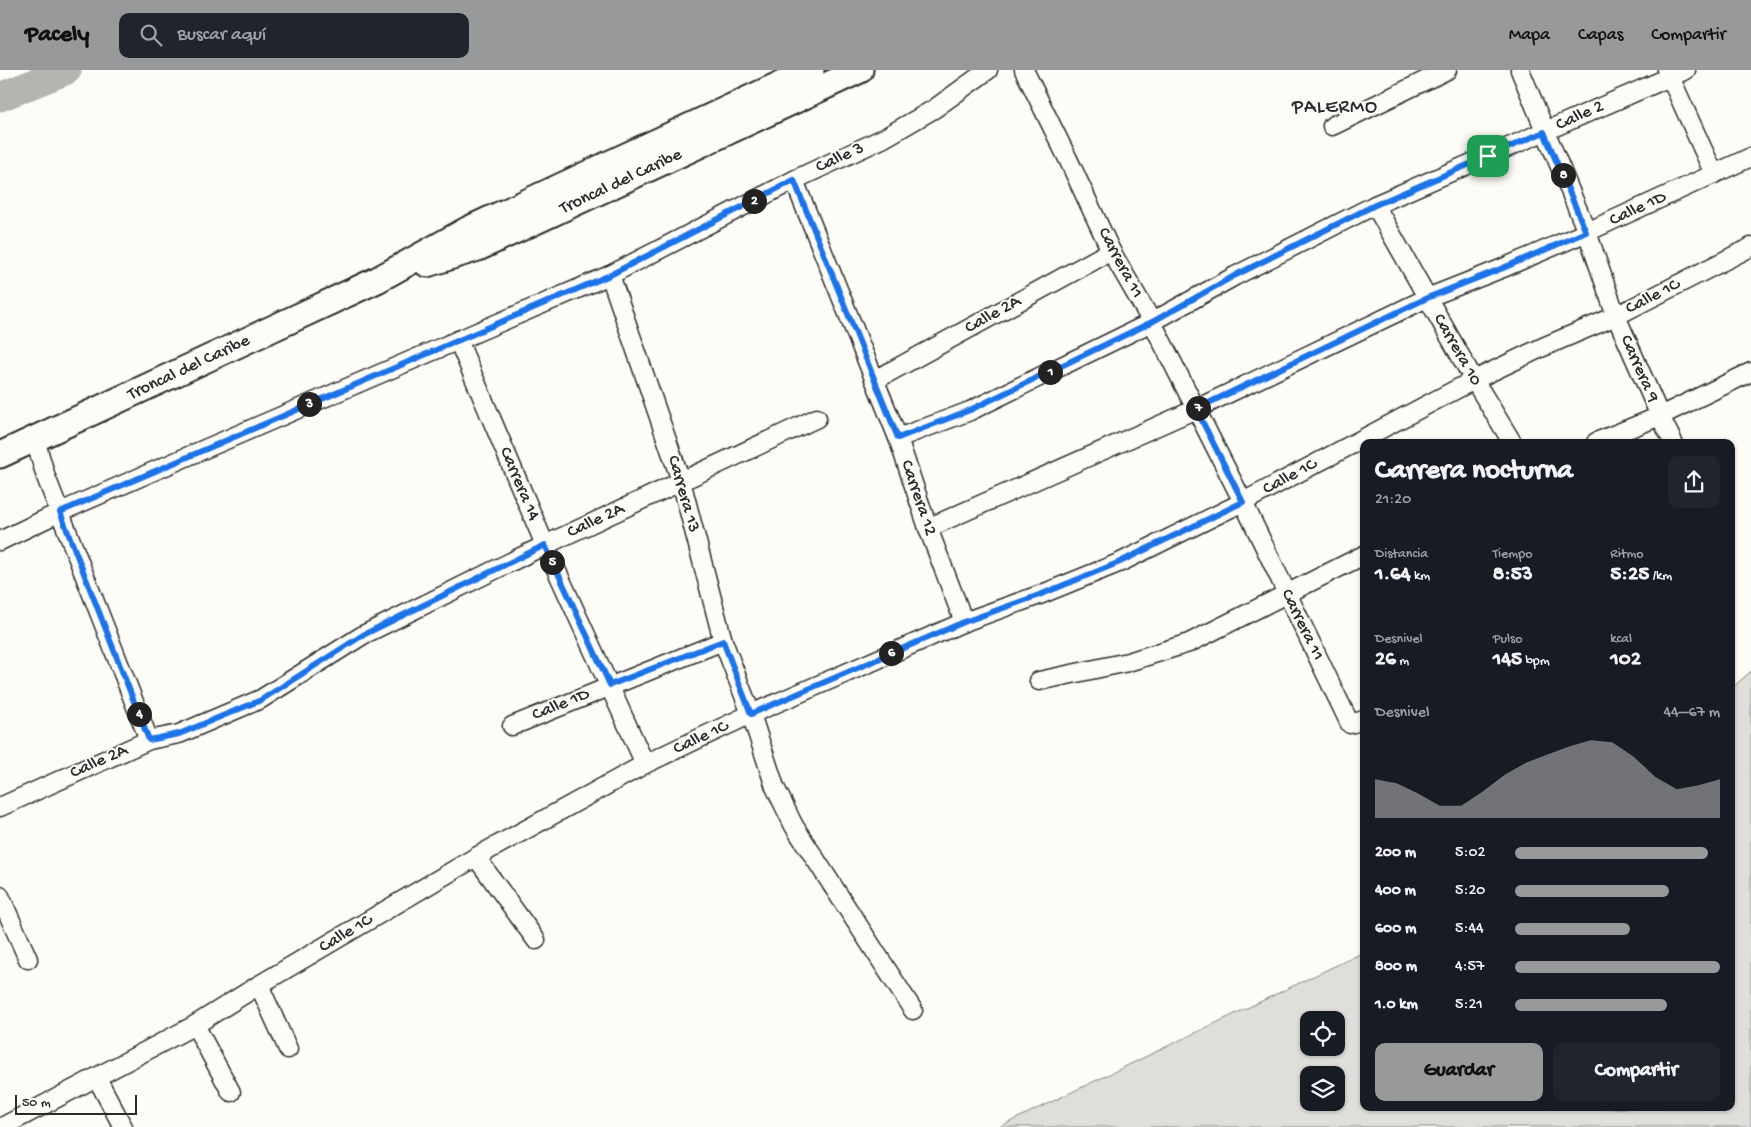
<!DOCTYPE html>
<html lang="es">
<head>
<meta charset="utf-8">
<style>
  body { margin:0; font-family:"Gochi Hand",sans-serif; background:#20242c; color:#f1f3f6; height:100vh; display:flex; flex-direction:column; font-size:19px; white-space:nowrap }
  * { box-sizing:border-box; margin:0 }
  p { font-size:16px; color:#9ea1a6 }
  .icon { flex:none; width:28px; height:28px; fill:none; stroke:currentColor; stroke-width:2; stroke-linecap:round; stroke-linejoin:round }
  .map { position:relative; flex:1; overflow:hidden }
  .sheet { position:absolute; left:1360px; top:369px; width:375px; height:672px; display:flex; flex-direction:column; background:#171b24; border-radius:10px; box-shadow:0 1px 4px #0004 }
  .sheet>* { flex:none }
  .tools { position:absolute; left:1300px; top:941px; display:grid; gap:10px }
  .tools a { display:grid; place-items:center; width:45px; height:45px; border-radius:10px; background:#171b24; box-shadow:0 1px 4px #0004; font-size:25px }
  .scale { position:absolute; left:15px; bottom:12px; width:122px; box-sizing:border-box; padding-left:5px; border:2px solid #2b2b2b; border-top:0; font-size:14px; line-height:18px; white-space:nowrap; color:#2b2b2b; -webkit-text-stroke:4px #fdfcf7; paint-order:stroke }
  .pin { position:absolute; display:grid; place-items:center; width:42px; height:42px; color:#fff; margin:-21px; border-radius:10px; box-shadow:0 2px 8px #0006 }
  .km { position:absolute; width:25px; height:25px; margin:-12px; border-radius:50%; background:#222; color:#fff; font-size:14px; line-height:25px; text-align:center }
  .round { display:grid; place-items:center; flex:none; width:52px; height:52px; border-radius:10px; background:#20242c }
  .headline { display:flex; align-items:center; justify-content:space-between; height:85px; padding:0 15px }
  h1 { font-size:28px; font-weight:700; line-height:38px }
  .stats { display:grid; grid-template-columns:repeat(3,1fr); gap:8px; height:85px; padding:5px 15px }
  .stats div { display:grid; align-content:center }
  .stats b { font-size:21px; font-weight:700 }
  .stats small { font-size:14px; font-weight:400 }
  .stats p { font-size:14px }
  .chart { height:140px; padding:10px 15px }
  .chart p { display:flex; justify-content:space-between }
  .chart svg { width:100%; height:90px; margin-top:5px; fill:#98999b; opacity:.7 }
  .button { display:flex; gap:10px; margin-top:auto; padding:10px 15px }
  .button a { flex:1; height:58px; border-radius:10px; background:#98999b; color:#111; font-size:20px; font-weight:700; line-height:58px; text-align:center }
  .button a+a { background:#20242c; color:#f1f3f6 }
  ul { padding:0 15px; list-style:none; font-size:16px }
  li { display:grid; grid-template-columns:80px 60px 1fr; align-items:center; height:38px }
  li i { height:12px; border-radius:6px; background:#98999b }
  header { display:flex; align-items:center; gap:30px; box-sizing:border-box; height:70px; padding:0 25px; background:#98999b; color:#111 }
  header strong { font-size:24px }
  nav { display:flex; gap:28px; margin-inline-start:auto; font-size:18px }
  .search { width:350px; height:45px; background:#20242c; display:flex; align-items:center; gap:12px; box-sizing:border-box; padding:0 18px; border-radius:10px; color:#9ea1a6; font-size:19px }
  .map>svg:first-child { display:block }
  .green { fill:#dfdeda; stroke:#858482; fill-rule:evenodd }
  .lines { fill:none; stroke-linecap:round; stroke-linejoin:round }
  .river { stroke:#b5b4b1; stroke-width:29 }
  .minor-casing { stroke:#2b2b2b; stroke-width:21 }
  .highway-casing { stroke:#2b2b2b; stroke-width:29 }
  .minor { stroke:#fdfcf7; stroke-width:18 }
  .highway { stroke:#fdfcf7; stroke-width:25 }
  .route-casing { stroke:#fff; stroke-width:10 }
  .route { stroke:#1a73e8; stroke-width:6 }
  .labels { text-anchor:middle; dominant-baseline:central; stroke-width:4; stroke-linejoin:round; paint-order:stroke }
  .street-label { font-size:18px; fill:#2b2b2b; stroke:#fdfcf7 }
  .quarter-label { font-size:20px; letter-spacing:1px; fill:#2b2b2b; stroke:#fdfcf7 }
</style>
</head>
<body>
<header>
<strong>Pacely</strong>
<div class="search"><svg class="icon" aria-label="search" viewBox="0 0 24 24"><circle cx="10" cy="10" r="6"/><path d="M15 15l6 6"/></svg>Buscar aquí</div>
<nav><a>Mapa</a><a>Capas</a><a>Compartir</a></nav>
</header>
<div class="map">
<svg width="1751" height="1057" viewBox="0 0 1751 1057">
  <rect width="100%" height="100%" fill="#fdfcf7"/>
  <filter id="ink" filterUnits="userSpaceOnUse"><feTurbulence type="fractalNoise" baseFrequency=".02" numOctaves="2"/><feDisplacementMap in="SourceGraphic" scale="10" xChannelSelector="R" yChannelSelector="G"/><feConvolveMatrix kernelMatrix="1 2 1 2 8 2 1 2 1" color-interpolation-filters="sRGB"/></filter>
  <g filter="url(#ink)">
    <!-- green -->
    <path class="green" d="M1751 601V1057H999L1364 882V1038H1731V619ZM1309 950H1336V978H1309ZM1309 1005H1336V1032H1309Z"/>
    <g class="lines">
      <!-- river -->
      <polyline class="river" points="0,27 67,0"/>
      <defs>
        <g id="minor">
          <polyline points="1024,0 1068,89 1111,181 1152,252 1243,432 1350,654 1364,650"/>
          <polyline points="1520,0 1587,162 1616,246 1660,346 1673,372"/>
          <polyline points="1667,0 1714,104"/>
          <polyline points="1332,56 1447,0"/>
          <polyline points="794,110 898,368 928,458 964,552"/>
          <polyline points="1375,135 1474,310 1512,372"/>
          <polyline points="610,205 681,411 723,571 751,644 775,717 794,756 913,940"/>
          <polyline points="458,270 545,475 645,694"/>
          <polyline points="875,310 1111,181"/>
          <polyline points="898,368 970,341 1072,291 1152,252 1235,206 1375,135 1686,0"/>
          <polyline points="35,369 46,407 149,670"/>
          <polyline points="1596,372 1660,346 1751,302"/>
          <polyline points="928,458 1196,339 1427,228 1503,198 1587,162 1751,87"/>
          <polyline points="0,471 60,442 193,384 610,205 794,110 884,68 934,39 988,0"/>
          <polyline points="1039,611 1128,592 1189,573 1364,485"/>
          <polyline points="512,656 723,571"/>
          <polyline points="0,737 149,670 179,664 261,629 363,565 545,475 817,348"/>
          <polyline points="476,787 536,870"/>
          <polyline points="0,826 28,889"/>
          <polyline points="259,915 288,979"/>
          <polyline points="195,955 231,1022"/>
          <polyline points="97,1008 123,1057"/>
          <polyline points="2,1057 195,955 259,915 476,787 645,694 751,644 964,552 1042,524 1121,492 1243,432 1474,310 1543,277 1616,246 1751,177"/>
        </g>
        <g id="highway">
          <polyline points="427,194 478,178 860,0"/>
          <polyline points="0,385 377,210 469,159 811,0"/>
        </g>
      </defs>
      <!-- minor casing -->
      <use href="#minor" class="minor-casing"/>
      <!-- highway casing -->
      <use href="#highway" class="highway-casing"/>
      <!-- minor -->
      <use href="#minor" class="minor"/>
      <!-- highway -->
      <use href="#highway" class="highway"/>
    </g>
  </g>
  <g class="lines" filter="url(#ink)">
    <defs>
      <polygon id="route" points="1544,62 1586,162 1503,198 1427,228 1196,339 1243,432 1120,492 1042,524 964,552 751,644 723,571 610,615 545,475 363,565 261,630 179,664 149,670 60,442 610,205 794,110 898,368 970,340 1152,252 1234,206 1375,135"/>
    </defs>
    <!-- route casing -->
    <use href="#route" class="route-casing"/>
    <!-- route -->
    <use href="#route" class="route"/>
  </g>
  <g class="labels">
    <!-- street labels -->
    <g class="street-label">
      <text transform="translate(1580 46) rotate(-24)">Calle 2</text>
      <text transform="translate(840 88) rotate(-25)">Calle 3</text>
      <text transform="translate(621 112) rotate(-25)">Troncal del Caribe</text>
      <text transform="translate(1638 139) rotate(-25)">Calle 1D</text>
      <text transform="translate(1120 193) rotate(62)">Carrera 11</text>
      <text transform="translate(1653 227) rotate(-27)">Calle 1C</text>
      <text transform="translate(993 245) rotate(-29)">Calle 2A</text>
      <text transform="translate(1457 280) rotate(60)">Carrera 10</text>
      <text transform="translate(189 298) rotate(-25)">Troncal del Caribe</text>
      <text transform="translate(1639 299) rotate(66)">Carrera 9</text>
      <text transform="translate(1290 407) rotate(-28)">Calle 1C</text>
      <text transform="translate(519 414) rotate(67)">Carrera 14</text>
      <text transform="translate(683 424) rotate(74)">Carrera 13</text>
      <text transform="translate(918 428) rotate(71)">Carrera 12</text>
      <text transform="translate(596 451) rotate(-25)">Calle 2A</text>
      <text transform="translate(1302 555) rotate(64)">Carrera 11</text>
      <text transform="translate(561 635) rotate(-22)">Calle 1D</text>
      <text transform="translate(701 668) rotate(-25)">Calle 1C</text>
      <text transform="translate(99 692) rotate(-24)">Calle 2A</text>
      <text transform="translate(346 864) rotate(-31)">Calle 1C</text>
    </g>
    <!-- quarter labels -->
    <g class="quarter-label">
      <text x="1335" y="38">PALERMO</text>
    </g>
  </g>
</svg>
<div class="tools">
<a><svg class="icon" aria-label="locate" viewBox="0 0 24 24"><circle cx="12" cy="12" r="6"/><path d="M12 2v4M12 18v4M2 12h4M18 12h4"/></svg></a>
<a><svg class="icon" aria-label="layers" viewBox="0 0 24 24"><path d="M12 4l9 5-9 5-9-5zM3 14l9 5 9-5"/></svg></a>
</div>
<div class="scale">50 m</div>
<div class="pin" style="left:1488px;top:86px;background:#1e9e55"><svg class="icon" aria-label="arrive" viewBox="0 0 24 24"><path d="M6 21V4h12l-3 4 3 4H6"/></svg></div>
<b class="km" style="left:1050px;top:302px">1</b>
<b class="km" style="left:754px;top:131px">2</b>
<b class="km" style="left:309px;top:334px">3</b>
<b class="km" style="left:139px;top:644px">4</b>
<b class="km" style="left:552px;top:492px">5</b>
<b class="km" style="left:891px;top:583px">6</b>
<b class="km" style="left:1198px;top:338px">7</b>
<b class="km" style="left:1563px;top:105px">8</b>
<section class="sheet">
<div class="headline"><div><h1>Carrera nocturna</h1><p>21:20</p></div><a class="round"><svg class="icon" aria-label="share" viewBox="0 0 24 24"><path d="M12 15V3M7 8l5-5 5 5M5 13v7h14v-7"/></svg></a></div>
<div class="stats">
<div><p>Distancia</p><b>1.64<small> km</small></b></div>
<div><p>Tiempo</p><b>8:53</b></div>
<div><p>Ritmo</p><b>5:25<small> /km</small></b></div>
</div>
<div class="stats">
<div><p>Desnivel</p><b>26<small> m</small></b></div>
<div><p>Pulso</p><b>145<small> bpm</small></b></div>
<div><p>kcal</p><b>102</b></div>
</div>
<div class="chart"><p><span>Desnivel</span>44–67 m</p>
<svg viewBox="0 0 160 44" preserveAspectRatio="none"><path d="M0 44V25L10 27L20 32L30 38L40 38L50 31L60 23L70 17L80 13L90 9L100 6L110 7L120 14L130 24L140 30L150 28L160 25V44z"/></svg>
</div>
<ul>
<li><b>200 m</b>5:02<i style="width:94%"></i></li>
<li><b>400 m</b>5:20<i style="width:75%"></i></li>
<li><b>600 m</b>5:44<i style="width:56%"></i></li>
<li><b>800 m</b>4:57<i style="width:100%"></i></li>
<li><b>1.0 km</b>5:21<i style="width:74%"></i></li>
</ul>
<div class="button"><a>Guardar</a><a>Compartir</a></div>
</section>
</div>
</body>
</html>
